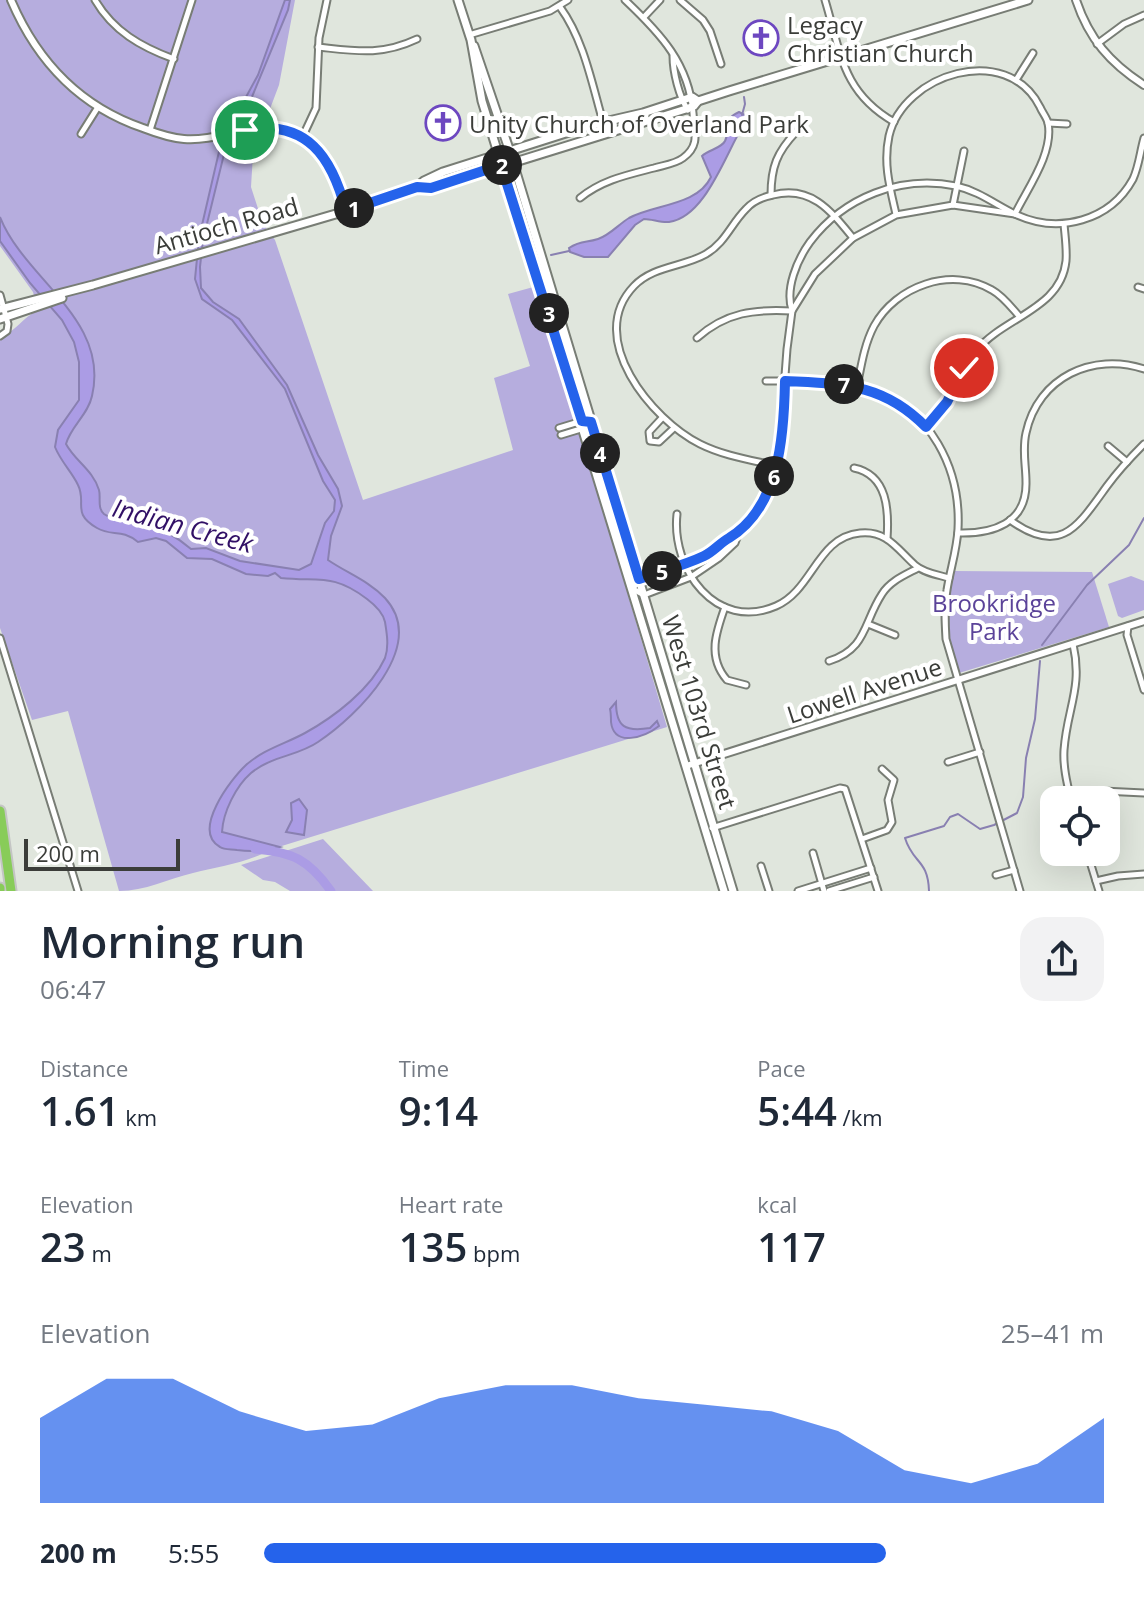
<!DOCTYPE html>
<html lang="en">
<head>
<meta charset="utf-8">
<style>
  body { margin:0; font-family:"Open Sans",sans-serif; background:#f2f2f3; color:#1f2937; height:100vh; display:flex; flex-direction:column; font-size:30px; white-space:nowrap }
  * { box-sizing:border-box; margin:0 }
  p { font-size:26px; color:#747a83 }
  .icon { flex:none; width:44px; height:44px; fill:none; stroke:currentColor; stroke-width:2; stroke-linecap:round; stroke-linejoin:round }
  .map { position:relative; height:891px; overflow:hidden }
  .drawer { display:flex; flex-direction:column; background:#fff; flex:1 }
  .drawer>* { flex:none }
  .fabs { position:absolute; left:1040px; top:786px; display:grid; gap:16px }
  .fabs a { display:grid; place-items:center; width:80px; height:80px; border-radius:16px; background:#fff; box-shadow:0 8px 32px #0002; font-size:40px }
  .scale { position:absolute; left:24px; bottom:20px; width:156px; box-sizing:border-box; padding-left:8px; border:4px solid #3b3d39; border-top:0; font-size:22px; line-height:28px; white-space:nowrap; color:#3b3d39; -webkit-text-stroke:6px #fff; paint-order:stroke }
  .pin { position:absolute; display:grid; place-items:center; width:68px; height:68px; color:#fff; margin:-34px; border:4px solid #fff; border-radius:50%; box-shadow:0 2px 8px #0007 }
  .km { position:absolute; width:40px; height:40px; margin:-20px; border-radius:50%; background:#222; color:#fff; font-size:22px; line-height:40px; text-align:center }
  .round { display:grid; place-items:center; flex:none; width:84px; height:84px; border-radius:24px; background:#f2f2f3 }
  .overview { display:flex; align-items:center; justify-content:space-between; height:136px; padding:0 40px }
  h1 { font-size:44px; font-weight:600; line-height:60px }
  .figures { display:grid; grid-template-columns:repeat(3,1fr); gap:12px; height:136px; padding:8px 40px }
  .figures div { display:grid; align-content:center }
  .figures b { font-size:40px; font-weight:600 }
  .figures small { font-size:22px; font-weight:400 }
  .figures p { font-size:22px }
  .chart { height:224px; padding:16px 40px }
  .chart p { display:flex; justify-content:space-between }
  .chart svg { width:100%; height:144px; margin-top:8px; fill:#2563eb; opacity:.7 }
  ul { padding:0 40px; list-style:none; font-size:26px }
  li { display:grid; grid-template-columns:128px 96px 1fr; align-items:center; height:60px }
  li i { height:20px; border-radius:10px; background:#2563eb }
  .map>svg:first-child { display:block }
  .green { fill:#b6adde }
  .water { fill:#ab9ce5; stroke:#8980b1; stroke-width:2 }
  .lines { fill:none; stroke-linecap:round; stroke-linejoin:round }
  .stream { stroke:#8980b1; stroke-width:2 }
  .river { stroke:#ab9ce5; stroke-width:9 }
  .minor-casing { stroke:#787d75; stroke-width:9 }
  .tertiary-casing { stroke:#787d75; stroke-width:10 }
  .secondary-casing { stroke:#787d75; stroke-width:11 }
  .motorway-casing { stroke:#c4c5c4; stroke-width:13 }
  .minor { stroke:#fff; stroke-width:5 }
  .tertiary { stroke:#fff; stroke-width:6 }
  .secondary { stroke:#fff; stroke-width:7 }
  .motorway { stroke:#88cc59; stroke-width:9 }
  .route-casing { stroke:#fff; stroke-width:16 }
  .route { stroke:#2563eb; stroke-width:10 }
  .labels { text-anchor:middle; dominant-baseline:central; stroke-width:8; stroke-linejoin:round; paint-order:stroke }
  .poi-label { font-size:24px; fill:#3b3d39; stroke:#fff; text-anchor:start }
  .street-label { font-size:24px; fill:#3b3d39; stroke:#fff }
  .park-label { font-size:24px; fill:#5b4399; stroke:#fff }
  .water-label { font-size:26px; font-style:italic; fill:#311066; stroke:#fff }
</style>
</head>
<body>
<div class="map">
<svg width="1144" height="891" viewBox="0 0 1144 891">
  <rect width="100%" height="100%" fill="#e0e6dd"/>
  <!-- green -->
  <g class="green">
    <path d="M0 0H295L279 85 253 154 251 187 263 224 275 240 363 500 513 450 494 378 530 366 508 294 537 286 667 727 272 849C247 863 220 866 193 873 168 879 145 891 119 891L68 711 32 720 0 628V338C17 330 21 319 38 310L33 292 0 246Z"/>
    <path d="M954 571 1092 572 1109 627 959 673C942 644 947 602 954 571Z"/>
    <polygon points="1131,576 1144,581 1144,610 1122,618 1118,616 1108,584"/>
    <polygon points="323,839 373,891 290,891 275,882 263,880 241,865"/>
  </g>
  <!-- water -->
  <g class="water">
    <path d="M285 0H290L288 10 249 104 226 146 203 240 200 267 201 288 213 302 239 319 287 385 318 455 338 489 342 506 331 536 328 560C347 573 369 581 385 598 429 646 357 716 318 742 298 756 271 756 251 773 236 786 223 812 222 832L280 847C266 851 252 852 237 850 232 849 224 850 220 847 191 831 231 779 246 765 264 749 285 744 305 733 334 717 371 689 385 658 389 647 387 634 385 622 383 612 375 605 367 599 333 573 319 582 281 578L275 573 268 576 246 574 212 559 187 558 166 541 156 538 138 542C121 528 112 537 97 528 71 513 87 503 78 485 72 472 61 462 55 447L58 430 79 400V362L74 342 62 320 30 283 0 241V217C25 280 110 319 92 396 88 415 71 426 66 444 75 461 93 470 99 490 101 497 97 508 104 514 116 523 134 519 147 524 164 529 178 538 191 549L206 548 240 561 299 570 311 564 325 523 334 511 335 500 323 481 285 389 232 320 202 299 195 279 199 238 221 143 258 75Z"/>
    <path d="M739 112 745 115 744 124C726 152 706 217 669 222 661 223 652 219 644 219L635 225 608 257H584L570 252 569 248C581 240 586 243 598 239 610 235 619 224 629 218 655 204 697 206 711 177L702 156C708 150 722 148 725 141 732 128 720 121 739 112Z"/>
    <path d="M616 702C616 727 625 732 650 728L657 721 659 726C645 737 614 748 611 722 611 718 611 713 610 709Z"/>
    <polygon points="299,799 307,810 304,835 286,832 292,820 291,803"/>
  </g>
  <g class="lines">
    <!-- stream -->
    <g class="stream">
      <polyline points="742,115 745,104 744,97"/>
      <polyline points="551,255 569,251"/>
      <polyline points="1042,645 1087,585 1129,545 1144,518"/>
      <path d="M929 891C928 859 913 864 905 838L944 826 950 817 958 814 980 829 994 825 1017 813 1023 797 1026 758 1035 719 1040 661"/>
    </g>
    <!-- river -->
    <path class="river" d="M255 849C293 852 309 860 331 891"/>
    <defs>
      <g id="minor">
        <path d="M95 0C113 31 141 47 174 59"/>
        <polyline points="680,0 703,20 710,31 721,64"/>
        <path d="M825 0C841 53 842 92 894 122"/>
        <path d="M560 7C584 40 592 84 603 122"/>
        <polyline points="644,17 660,0"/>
        <polyline points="469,35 550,11 568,0"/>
        <polyline points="1097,44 1124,24 1144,15"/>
        <path d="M318 47C356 51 381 56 417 39"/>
        <path d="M673 56C673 72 679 97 688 110"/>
        <polyline points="1016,80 1033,53"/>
        <polyline points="1048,123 1067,124"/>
        <polyline points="150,130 192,0"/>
        <polyline points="81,134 98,107"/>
        <polyline points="302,138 316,108 319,38 327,0"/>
        <path d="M771 195C771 167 777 152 796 132"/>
        <path d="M580 198C602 180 627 175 654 168 664 165 675 164 683 158 701 145 694 131 693 113 689 64 661 34 625 0"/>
        <polyline points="953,205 964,151"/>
        <path d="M896 214C890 188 883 164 889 136 903 74 1007 41 1040 107 1042 112 1047 118 1048 123 1054 153 1027 189 1015 214"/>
        <polyline points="1138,287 1144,289"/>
        <polyline points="0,295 8,324 7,331 0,336"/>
        <path d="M792 310C785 289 797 260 810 242 844 197 900 175 956 186 979 191 996 205 1017 215 1059 234 1110 221 1133 179 1139 166 1140 152 1144 138"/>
        <path d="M697 338C726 312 755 309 792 311"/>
        <polyline points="950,353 967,364"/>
        <path d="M766 381C800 381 837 380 870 390 931 407 961 470 958 529 957 550 950 570 947 590 944 606 945 622 946 639L1020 891"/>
        <path d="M857 387C861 367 864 345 874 326 896 286 951 266 992 290 1003 296 1011 307 1019 316"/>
        <polyline points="662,418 649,432 650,441 659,442 674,428"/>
        <path d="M926 427C934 418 943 409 949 398 959 382 964 364 977 350 1004 317 1061 309 1066 261 1067 249 1065 236 1064 224"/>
        <polyline points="559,428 582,421 591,422"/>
        <polyline points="561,435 584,428"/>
        <polyline points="1108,446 1127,462"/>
        <path d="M777 466C751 460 724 456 700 444 652 420 584 338 634 286 653 266 683 267 706 254 725 243 731 224 746 209 753 201 763 197 773 195 811 185 831 211 853 238"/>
        <path d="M854 468C888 475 889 511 887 539"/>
        <path d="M677 514C671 569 716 632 776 606 813 590 817 537 860 533 887 530 898 550 915 565 924 573 939 575 949 578"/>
        <path d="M1010 520C1061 557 1078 526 1107 486 1118 471 1131 457 1144 444"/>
        <path d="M958 533C992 534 1027 524 1026 482 1026 465 1022 450 1026 433 1038 377 1093 352 1144 369"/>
        <path d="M738 535C725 538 717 549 706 555 685 566 661 572 639 579L633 589 644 595 691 577 719 558 735 543 738 535 763 501 779 455 787 349 792 311 815 274 853 238 896 215 953 205 1015 214"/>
        <path d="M725 607C716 632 707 657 727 680L746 685"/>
        <polyline points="868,624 895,635"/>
        <polyline points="1128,626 1127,635 1144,690"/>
        <polyline points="0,638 78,891"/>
        <path d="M829 661C867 649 863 623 882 594 890 581 905 575 918 568"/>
        <polyline points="948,762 980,752"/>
        <polyline points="1069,793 1103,791 1144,793"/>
        <path d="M1071 800C1067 783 1063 767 1064 750 1067 708 1083 688 1073 644"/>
        <polyline points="712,828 840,788 845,789 878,891"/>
        <polyline points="862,839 887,830 892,822 888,800 894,780 882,769"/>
        <polyline points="1087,852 1099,891"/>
        <polyline points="813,853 824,891"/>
        <polyline points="761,866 769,891"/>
        <polyline points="996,875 1014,870"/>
        <polyline points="1096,881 1118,876 1144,874"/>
        <polyline points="798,891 871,868"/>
        <polyline points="829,891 874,877"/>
      </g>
      <g id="tertiary">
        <path d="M11 0C37 61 79 106 143 128 156 133 170 138 184 139 209 141 233 131 257 128 312 122 334 166 346 211"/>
        <path d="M1076 0C1089 39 1110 63 1144 85"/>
        <polyline points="686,766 1144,621"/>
      </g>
      <g id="secondary">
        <polyline points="458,0 471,40 482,101 724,891"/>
        <polyline points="474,46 509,149 733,891"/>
        <polyline points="417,187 431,188 686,109 694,106 698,101 729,91 1028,0"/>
        <polyline points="0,309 93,285 346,211 417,187 424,181 443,172 591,125 643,113 692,97 698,101"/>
        <polyline points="0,319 62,298"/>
      </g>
      <g id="motorway">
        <polyline points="0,811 11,891"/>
        <polyline points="0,888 0,891"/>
      </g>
    </defs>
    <!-- minor casing -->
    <use href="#minor" class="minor-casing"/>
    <!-- tertiary casing -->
    <use href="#tertiary" class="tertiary-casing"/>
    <!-- secondary casing -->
    <use href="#secondary" class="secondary-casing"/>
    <!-- motorway casing -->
    <use href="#motorway" class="motorway-casing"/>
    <!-- minor -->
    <use href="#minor" class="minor"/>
    <!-- tertiary -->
    <use href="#tertiary" class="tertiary"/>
    <!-- secondary -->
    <use href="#secondary" class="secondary"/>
    <!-- motorway -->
    <use href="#motorway" class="motorway"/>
  </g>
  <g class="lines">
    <defs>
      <path id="route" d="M245 130C307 119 332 157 346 211L417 187 431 188 501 165 582 421 591 422 639 579C661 571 683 566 704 556 714 551 720 543 729 538 780 507 784 435 785 381 842 384 883 383 926 427L947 402 964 368"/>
    </defs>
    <!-- route casing -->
    <use href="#route" class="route-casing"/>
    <!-- route -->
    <use href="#route" class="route"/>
  </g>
  <!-- icons -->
  <defs>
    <symbol id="church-ring" viewBox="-11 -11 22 22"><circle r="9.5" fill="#fff" stroke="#6d47c0" stroke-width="1.5"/><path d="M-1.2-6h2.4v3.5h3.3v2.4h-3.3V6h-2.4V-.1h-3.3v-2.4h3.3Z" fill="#6d47c0"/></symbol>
  </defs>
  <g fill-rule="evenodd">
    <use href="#church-ring" x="741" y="18" width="40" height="40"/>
    <use href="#church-ring" x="423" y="103" width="40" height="40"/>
  </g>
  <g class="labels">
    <!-- poi labels -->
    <g class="poi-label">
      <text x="787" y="24">Legacy<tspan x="787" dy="28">Christian Church</tspan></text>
      <text x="469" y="123">Unity Church of Overland Park</text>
    </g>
    <!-- street labels -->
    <g class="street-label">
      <text transform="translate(226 225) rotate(-16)">Antioch Road</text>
      <text transform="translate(864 690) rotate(-18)">Lowell Avenue</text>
      <text transform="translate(700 712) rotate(73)">West 103rd Street</text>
    </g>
    <!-- park labels -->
    <g class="park-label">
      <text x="994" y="602">Brookridge<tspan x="994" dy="28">Park</tspan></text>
    </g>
    <!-- water labels -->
    <g class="water-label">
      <text transform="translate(183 525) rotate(15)">Indian Creek</text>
    </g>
  </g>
</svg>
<div class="fabs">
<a><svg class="icon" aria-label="locate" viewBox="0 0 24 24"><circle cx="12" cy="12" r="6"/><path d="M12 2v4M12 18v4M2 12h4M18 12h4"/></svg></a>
</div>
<div class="scale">200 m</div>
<div class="pin" style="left:245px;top:130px;background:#1e9e55"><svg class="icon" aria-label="arrive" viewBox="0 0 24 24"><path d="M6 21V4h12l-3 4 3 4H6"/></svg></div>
<div class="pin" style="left:964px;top:368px;background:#d93025"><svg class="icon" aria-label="check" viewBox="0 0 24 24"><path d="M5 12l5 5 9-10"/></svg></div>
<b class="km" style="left:354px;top:208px">1</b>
<b class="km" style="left:502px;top:165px">2</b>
<b class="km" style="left:549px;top:313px">3</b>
<b class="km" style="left:600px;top:453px">4</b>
<b class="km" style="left:662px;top:571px">5</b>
<b class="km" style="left:774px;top:476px">6</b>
<b class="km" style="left:844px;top:384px">7</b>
</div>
<section class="drawer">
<div class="overview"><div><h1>Morning run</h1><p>06:47</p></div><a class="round"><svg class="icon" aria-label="share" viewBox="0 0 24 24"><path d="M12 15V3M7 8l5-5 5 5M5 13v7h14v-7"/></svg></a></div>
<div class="figures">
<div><p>Distance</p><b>1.61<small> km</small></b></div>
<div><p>Time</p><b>9:14</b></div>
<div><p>Pace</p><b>5:44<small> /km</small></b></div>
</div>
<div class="figures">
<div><p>Elevation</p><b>23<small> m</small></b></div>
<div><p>Heart rate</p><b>135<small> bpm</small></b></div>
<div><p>kcal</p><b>117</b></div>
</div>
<div class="chart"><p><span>Elevation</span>25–41 m</p>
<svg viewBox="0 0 160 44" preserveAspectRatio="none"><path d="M0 44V18L10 6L20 6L30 16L40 22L50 20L60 12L70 8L80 8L90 12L100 14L110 16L120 22L130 34L140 38L150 32L160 18V44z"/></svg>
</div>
<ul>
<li><b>200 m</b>5:55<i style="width:74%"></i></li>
</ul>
</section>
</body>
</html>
